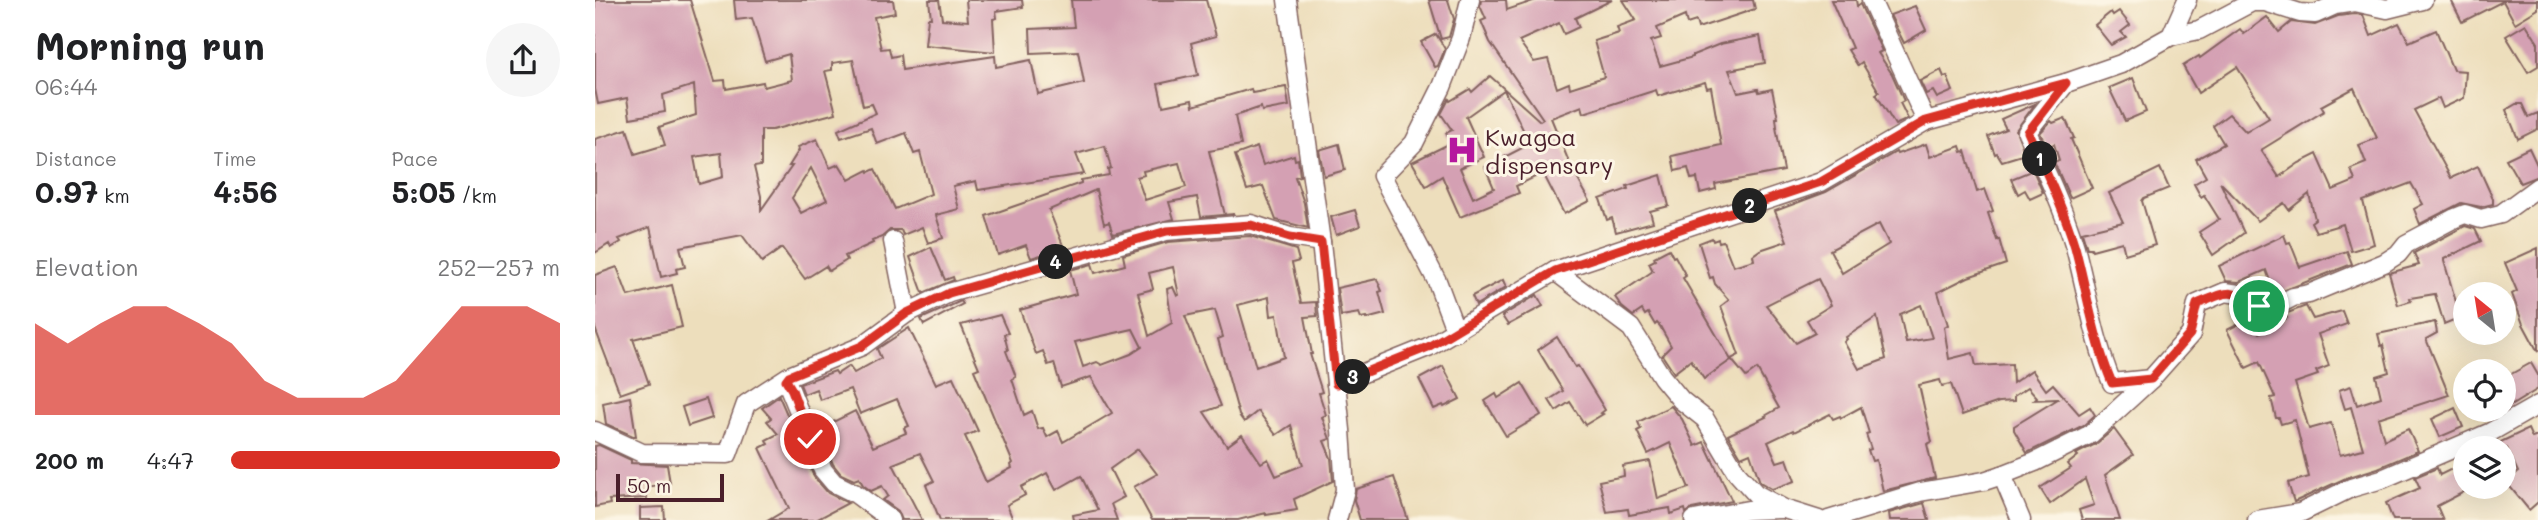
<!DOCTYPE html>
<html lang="en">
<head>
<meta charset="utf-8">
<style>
  body { margin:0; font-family:Mali,sans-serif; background:#f6f6f6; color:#202124; height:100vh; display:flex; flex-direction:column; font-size:26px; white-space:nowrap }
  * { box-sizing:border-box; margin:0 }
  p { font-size:23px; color:#757577 }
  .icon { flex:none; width:38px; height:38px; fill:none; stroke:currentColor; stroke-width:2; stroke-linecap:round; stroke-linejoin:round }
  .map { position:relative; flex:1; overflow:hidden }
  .sheet { display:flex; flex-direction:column; background:#fff; width:595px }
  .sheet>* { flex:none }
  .needle { width:46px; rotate:330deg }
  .controls { position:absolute; left:1858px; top:282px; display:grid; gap:14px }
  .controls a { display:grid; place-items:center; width:63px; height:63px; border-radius:50%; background:#fff; box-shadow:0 7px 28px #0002; font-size:35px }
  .scale { position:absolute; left:21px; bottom:18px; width:108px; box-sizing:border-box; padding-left:7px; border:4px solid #4a1f2b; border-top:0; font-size:19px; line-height:24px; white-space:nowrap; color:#4a1f2b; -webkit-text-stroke:5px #fcf5e5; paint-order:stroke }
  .pin { position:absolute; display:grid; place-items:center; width:60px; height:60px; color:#fff; margin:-30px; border:4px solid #fff; border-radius:50%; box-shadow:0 2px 7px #0007 }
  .km { position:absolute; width:35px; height:35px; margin:-18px; border-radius:50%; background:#222; color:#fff; font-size:19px; line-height:35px; text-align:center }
  .round { display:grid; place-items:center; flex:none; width:74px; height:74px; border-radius:37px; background:#f6f6f6 }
  .summary { display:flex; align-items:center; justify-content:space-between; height:119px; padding:0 35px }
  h1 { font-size:38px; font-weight:800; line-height:52px }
  .figures { display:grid; grid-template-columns:repeat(3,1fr); gap:10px; height:119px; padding:7px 35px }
  .figures div { display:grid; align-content:center }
  .figures b { font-size:30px; font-weight:800 }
  .figures small { font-size:19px; font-weight:400 }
  .figures p { font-size:19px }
  .chart { height:196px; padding:14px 35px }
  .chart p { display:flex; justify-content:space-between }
  .chart svg { width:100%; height:126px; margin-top:7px; fill:#d93025; opacity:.7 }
  ul { padding:0 35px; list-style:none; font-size:23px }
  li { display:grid; grid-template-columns:112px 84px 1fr; align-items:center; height:52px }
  li i { height:18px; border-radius:9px; background:#d93025 }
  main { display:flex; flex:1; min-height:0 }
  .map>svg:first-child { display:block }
  .building { fill:#d4a0b3; fill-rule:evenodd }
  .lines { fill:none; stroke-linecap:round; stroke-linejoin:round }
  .minor-casing { stroke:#83625e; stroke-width:21 }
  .minor { stroke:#fff; stroke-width:18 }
  .route-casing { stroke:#fff; stroke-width:14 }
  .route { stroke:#d93025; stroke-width:9 }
  .labels { text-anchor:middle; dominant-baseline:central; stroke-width:6; stroke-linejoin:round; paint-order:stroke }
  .poi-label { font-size:24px; fill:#4a1f2b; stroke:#fcf5e5; text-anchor:start }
</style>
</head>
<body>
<main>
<section class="sheet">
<div class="summary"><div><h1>Morning run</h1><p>06:44</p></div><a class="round"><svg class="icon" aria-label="share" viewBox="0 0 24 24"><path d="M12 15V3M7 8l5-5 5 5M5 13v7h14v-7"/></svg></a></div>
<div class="figures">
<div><p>Distance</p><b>0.97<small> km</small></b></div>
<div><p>Time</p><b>4:56</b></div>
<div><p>Pace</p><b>5:05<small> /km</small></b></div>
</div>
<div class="chart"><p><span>Elevation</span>252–257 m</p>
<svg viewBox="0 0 160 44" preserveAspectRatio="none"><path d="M0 44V12L10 19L20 12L30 6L40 6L50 12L60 19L70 32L80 38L90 38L100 38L110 32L120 19L130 6L140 6L150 6L160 12V44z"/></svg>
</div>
<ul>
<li><b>200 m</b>4:47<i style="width:100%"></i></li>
</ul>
</section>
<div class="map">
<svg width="1943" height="520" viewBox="0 0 1943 520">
  <rect width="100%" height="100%" fill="#fcf5e5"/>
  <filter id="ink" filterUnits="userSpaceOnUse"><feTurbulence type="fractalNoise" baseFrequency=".0143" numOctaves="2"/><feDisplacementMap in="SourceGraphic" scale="14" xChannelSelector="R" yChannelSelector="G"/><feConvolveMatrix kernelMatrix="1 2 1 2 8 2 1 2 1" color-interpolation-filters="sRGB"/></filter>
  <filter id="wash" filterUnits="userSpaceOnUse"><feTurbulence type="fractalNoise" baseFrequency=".00686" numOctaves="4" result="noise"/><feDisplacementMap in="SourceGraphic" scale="28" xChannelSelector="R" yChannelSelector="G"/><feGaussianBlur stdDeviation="1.57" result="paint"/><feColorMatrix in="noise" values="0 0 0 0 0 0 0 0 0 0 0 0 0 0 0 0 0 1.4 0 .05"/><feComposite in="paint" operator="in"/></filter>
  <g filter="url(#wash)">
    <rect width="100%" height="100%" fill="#eddebc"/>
    <g id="blocks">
      <!-- building -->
      <g class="building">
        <path d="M0 0H95L120 81 130 80 131 89 168 82 169 87 197 80 194 54 170 61 157 18 141 20 139 0H298L300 13 279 17 286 49 294 48 296 57 305 55 307 70 400 56 401 67 436 60 443 94 489 83 483 51 436 53 435 29 479 27 476 0H611L621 36 596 43 603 75 563 84 568 106 597 100 598 106 656 89 657 93 691 87 694 106 667 111 666 107 640 116 646 145 614 151 630 215 639 214 606 217 602 197 574 202 579 219 518 234 514 222 509 224 501 190 454 210 469 248 436 258 431 245 403 255 391 216 486 183V180L514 175 513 169 516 168 510 146 481 154 489 174 383 190 381 181 358 186 364 209 341 215 348 238 333 243 327 227 308 235 306 230H295L287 237 277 241 278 243 250 256 252 260 234 271 231 266 210 279 187 248 167 262 147 235 85 247 90 267 81 269 82 273 66 277 55 227 24 239 26 242 16 248 14 244 0 253V139L32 129 40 154 70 145 64 127 101 115 99 85 68 95 70 112 35 118 32 98 3 104 0 89ZM258 60 268 106 277 104 281 113 243 130 246 138 276 128 282 144 311 133 319 154 325 152 336 194 300 209 280 169 274 172 273 170 254 180 244 164 235 168 222 139 203 147 204 150 194 166H197L166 210V196L159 167 166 166V130H177L241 113 230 71 237 70V63ZM126 153 128 177 104 184 99 157ZM584 163 591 187 550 200 542 177 549 175 548 171ZM216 168 232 200 206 213 197 198Z"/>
        <polygon points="334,0 344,0 347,19 373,21 371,0 427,0 428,7 401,11 402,18 398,19 400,52 330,45 333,18 336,18"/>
        <polygon points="834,0 853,0 859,19 854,37 846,39"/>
        <path d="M886 0H911L912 10 941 0H1017L980 18 984 27 969 34 964 23 924 41 939 62 953 59 962 88 974 83 975 88 1009 77 999 41 1024 33 1022 27 1041 20 1028 0H1158L1160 9 1103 28 1101 21 1092 24 1090 16 1062 28 1066 38 1056 41 1065 66 1098 57V55L1125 44 1165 36 1170 63 1134 70 1143 93 1163 89 1164 92 1177 89 1183 118H1181L1182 127H1181L1189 171 1120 184 1121 189 1105 193 1102 178 1096 179 1093 168 1080 171 1077 156 1126 145 1116 87 1112 88 1110 82 1063 96 1061 90 989 113 987 106 956 118 976 167 995 201 969 214 948 173 921 186 924 193 865 217 847 176 831 186 817 162 856 143 851 133 857 130 846 114 854 99 855 101 875 89 877 92 895 76 945 121 948 119 895 42 886 21 891 19 885 6ZM909 90 935 144 890 167 899 188 878 198 865 168 889 157 871 117Z"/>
        <polygon points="1236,0 1261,0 1262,6 1265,4 1287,51 1283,53 1297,74 1309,101 1305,103 1313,119 1300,125 1281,94 1284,92 1267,63 1263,66 1253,50 1257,48"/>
        <polygon points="1856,0 1943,0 1943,9 1920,23 1908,1 1867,22"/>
        <polygon points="1320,6 1331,30 1309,43 1295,15"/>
        <polygon points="1524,11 1535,25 1526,32 1531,37 1516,45 1500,25 1516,12 1518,15"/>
        <path d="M1760 14 1768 15 1776 36 1804 23 1814 42 1841 30 1858 70 1871 71 1869 98 1848 108 1844 98 1819 110 1856 178 1883 166 1898 199V204L1886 207 1866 203 1825 224 1819 209 1828 204 1816 183 1768 201 1779 244 1756 251 1748 224 1721 232 1716 222 1720 219 1714 194 1694 210 1689 203 1663 221 1625 182 1649 233 1618 255 1604 232 1624 219 1609 195 1606 197 1599 184 1611 177 1601 159 1629 144 1618 126 1634 114 1651 132 1674 118 1642 67 1603 93 1588 66 1604 56 1605 58 1645 29 1649 34 1672 17 1684 32 1696 22 1720 25 1743 16ZM1759 88 1782 138 1764 145 1771 163 1756 169 1760 181 1738 190 1722 154 1704 163 1684 177 1666 150 1729 111 1726 106Z"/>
        <polygon points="1931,24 1943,43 1943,66 1933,72 1911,36"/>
        <polygon points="841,34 850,49 843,66 840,67 826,42"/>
        <polygon points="1346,70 1349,77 1352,76 1358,91 1342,98 1338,91 1331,94 1325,81"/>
        <polygon points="1538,78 1551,112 1530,121 1514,88"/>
        <polygon points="1440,104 1421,130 1430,154 1407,161 1402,153 1400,154 1393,136 1411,129 1406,119"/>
        <polygon points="1921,104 1927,104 1933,117 1943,113 1943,129 1923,139 1911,110"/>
        <polygon points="1470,118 1479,138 1476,139 1497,188 1475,198 1459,162 1464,160 1459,144 1452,147 1445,133 1456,121 1458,123"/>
        <polygon points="744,144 750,170 729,176 724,150"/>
        <path d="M1331 144 1335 157 1365 146 1367 152 1370 151 1382 192 1390 189 1398 211 1393 213 1402 240 1404 239 1411 264 1373 277 1343 292 1353 325 1349 327 1354 359 1378 353 1381 366 1417 364 1418 383 1437 370 1451 390 1458 384 1484 414 1495 407 1500 415 1489 425 1432 453 1419 430V426L1463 399 1439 400 1442 397 1433 387 1419 396V401L1404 402 1367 415 1356 384 1347 386 1345 380 1324 385 1337 442 1332 444 1340 478 1288 491 1281 460 1277 461 1273 450 1276 449 1271 434 1274 433 1266 407 1246 418 1245 416 1238 419 1235 414 1199 432 1198 430 1173 442 1182 462 1192 459 1200 481 1177 489 1165 482 1155 453 1146 457 1133 435 1171 417 1170 416 1184 408 1162 369 1151 377 1136 359 1144 355 1126 306 1134 300 1120 284 1118 277 1115 278 1104 243 1117 238 1118 241 1123 239 1124 242 1128 241 1138 266 1159 260 1158 255 1165 250 1192 241 1180 211 1231 192 1301 152 1302 154ZM1284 224 1294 244 1247 273 1235 250ZM1223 279 1236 305 1212 320 1220 333 1201 343 1171 305ZM1326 305 1337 338 1311 342 1305 314ZM1282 317 1291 359 1264 369 1249 342 1252 339 1251 337Z"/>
        <polygon points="662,147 668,165 699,155 700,160 703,159 705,176 700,177 709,203 713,228 681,220 668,186 652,190 640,155"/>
        <polygon points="1934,148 1943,167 1943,176 1925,183 1911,159"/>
        <polygon points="1565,168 1574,188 1549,198 1547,201 1560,245 1530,254 1527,242 1497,250 1496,248 1492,248 1487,232 1528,222 1514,193"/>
        <polygon points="1438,170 1448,193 1435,199 1430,190 1423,194 1416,179"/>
        <polygon points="1066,175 1074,206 1055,211 1058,222 1021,232 1017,218 1012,220 1005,199 1033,189 1032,186"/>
        <polygon points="760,210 765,226 741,235 736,217"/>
        <polygon points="1870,226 1880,229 1886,241 1849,259 1849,261 1861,302 1871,299 1871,315 1849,324 1840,294 1815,298 1816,301 1803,305 1794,273 1824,265 1819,253"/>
        <polygon points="1689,235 1692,243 1695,242 1705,267 1752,251 1757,264 1680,294 1671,270 1644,282 1631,281 1624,266"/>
        <path d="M655 236 701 250 704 261 697 263 706 303 721 302 722 316 710 317 717 354H715L727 392 724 393 731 415 727 417 735 439 729 441 736 458 738 481 699 499 702 510 671 515V513L643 520H557L539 487 562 474 543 449 515 469 529 497 516 504 522 520H479L478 515 503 510 486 476 461 490 452 473 426 487 430 495 412 505 418 520H345L331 485 339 481 325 453 298 464 327 520H307L303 511 288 500 293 496 287 486 276 491 268 485 264 478 259 480 246 474 238 464 224 429 260 411 278 447 311 433 309 428 314 426 302 399 265 414 255 389 225 400 221 389 209 394 205 384 240 371 242 374 254 366 259 373 286 358 282 349 314 328 341 384 358 377 383 431 370 436 391 482 417 468 416 465 418 463 379 370 384 368 366 325 405 315 413 333 409 334 413 350 411 351 421 377 417 379 429 415 437 411 443 429 448 428 452 437 463 431 468 442 517 413 496 377 466 387 459 363 453 365 448 351 441 354 425 310 481 294 475 270 497 264 500 273 530 265 528 255 573 242ZM578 267 584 295 582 296 578 287 572 289 577 323 554 336 543 293 558 289 554 273ZM674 297 676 316 682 315 689 357 661 367 643 305ZM620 310 628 337 623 339 644 415 649 422 663 411 681 435 696 425 708 465 681 476 673 459 666 463 647 435 632 446 609 412 626 406 590 316ZM538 329 547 347 536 354 507 365 502 362 488 367 480 342Z"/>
        <polygon points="336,247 350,280 358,277 359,280 328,293 315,257"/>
        <polygon points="1943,248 1943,352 1928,324 1917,294 1922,291 1910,263"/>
        <polygon points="1074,249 1078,257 1080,256 1091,276 1088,278 1136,360 1109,379 1096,360 1079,373 1067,355 1076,346 1065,326 1062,323 1060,325 1053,313 1050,315 1047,310 1038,316 1027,307 1020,297 1058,271 1054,263 1060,260 1059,257"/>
        <polygon points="22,267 33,296 77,285 87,327 38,339 54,384 25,394 0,328 0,275"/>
        <polygon points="782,279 787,291 784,292 790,314 771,319 771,317 766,318 764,313 746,316 742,288"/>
        <polygon points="908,280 911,287 881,305 877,296"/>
        <polygon points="942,295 948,306 913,325 907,316"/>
        <polygon points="366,301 368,304 329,325 326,319"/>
        <polygon points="1711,306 1718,319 1747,311 1752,324 1723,334 1734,366 1721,371 1723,375 1700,383 1714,429 1736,423 1745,455 1768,449 1756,407 1750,409 1744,390 1756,386 1762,405 1786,397 1781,376 1794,372 1788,345 1786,346 1783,334 1840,322 1842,333 1831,339 1854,395 1783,418 1789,440 1813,429 1823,451 1783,468 1751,478 1699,502 1693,483 1714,477 1700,420 1686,424 1684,418 1681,418 1676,398 1680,397 1664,362 1651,368 1632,330 1656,318 1664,333 1692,318 1690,314"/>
        <polygon points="962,337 980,367 983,366 1010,410 1006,413 1008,414 990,425 975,402 961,411 954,400 968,391 943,350"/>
        <polygon points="1936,363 1943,375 1943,389 1909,410 1909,378"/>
        <polygon points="848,366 865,399 849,407 848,405 839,409 824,379"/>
        <polygon points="927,383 946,415 911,436 890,401 901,394 903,398"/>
        <polygon points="184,396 219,477 233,493 253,503 221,520 174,520 194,508 165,448 173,444 171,440 183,434 172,421 176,418 167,408"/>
        <polygon points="35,397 41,436 38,436 11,424 8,403"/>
        <polygon points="111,399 117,418 93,426 87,407"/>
        <polygon points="1076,406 1087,419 1100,446 1109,442 1137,501 1097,509 1091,513 1090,509 1076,514 1075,508 1034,515 1033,509 1012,512 1004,481 1029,476 1028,466 1055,461 1063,499 1094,488 1075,443 1053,454 1042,431 1046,429 1043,422"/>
        <polygon points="1860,408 1868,427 1845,437 1837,419"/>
        <polygon points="1519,429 1538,455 1510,475 1525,520 1487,520 1484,510 1499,505 1490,479 1455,504 1445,488 1476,468 1473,464 1483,456 1481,454 1501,444"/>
        <polygon points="1933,429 1937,438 1943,436 1943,502 1934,510 1911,482 1923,472 1912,448 1893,448"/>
        <polygon points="4,445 36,460 36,463 72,465 75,483 51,487 52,498 14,500 15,504 0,507 0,446"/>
        <polygon points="1871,462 1871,491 1842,506 1848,520 1798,520 1791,503 1825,488 1820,477 1842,468 1845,475"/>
        <polygon points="799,477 813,520 765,520 759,500 761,489"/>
        <polygon points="1329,503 1334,520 1295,520 1294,513"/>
        <polygon points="69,507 70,520 45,520 45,508"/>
      </g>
    </g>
  </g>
  <g filter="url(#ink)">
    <use href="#blocks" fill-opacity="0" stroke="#83625e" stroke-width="2"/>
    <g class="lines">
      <defs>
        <g id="minor">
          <polyline points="692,0 726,242 746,430 750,490 742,520"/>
          <polyline points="1576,36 1604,30 1657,2 1670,2 1705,13 1720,14 1740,5 1760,2 1792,9 1828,0"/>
          <path d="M1471 83 1432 132C1450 169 1468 207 1480 247 1492 292 1499 340 1517 383L1556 379"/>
          <polyline points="1331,121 1471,83 1526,64 1576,36 1592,0"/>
          <polyline points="298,241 312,313"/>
          <polyline points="960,271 1036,328 1067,377 1086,400 1110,419 1142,473 1161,494 1189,509 1224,520"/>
          <polyline points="861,332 842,281 787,176 819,143 847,87 866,38 875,0"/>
          <polyline points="191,380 228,470 239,483 261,494 296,520"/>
          <polyline points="741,384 833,347 960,271 1226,182 1331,121 1276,0"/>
          <polyline points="0,431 47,453 133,454 151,404 194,376 267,346 312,313 354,293 571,231 656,224 695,237 726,242"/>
          <polyline points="1407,475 1426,520"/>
          <polyline points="1099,520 1153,510 1186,509"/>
          <polyline points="1233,520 1325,492 1389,481 1407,475 1440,462 1496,434 1556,379 1596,334 1602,304 1630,292 1644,294 1663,306 1675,309 1698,297 1714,294 1789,263 1803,254 1811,244 1860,218 1870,214 1886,219 1906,214 1943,187"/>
          <polyline points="1662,520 1705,513 1756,488 1787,479 1894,433 1943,405"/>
        </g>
      </defs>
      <!-- minor casing -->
      <use href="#minor" class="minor-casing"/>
      <!-- minor -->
      <use href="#minor" class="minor"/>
    </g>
  </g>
  <g class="lines" filter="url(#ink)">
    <defs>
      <path id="route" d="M215 439 197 390 191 380 194 376 267 346 312 313 354 293 572 231 656 225 695 237 726 242 741 384 833 347 960 271 1226 182 1331 121 1471 83 1433 132C1450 170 1468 207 1480 247 1492 292 1499 340 1517 383L1556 379 1595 334 1602 304C1633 292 1634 287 1664 306"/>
    </defs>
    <!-- route casing -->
    <use href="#route" class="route-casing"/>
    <!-- route -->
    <use href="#route" class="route"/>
  </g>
  <!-- icons -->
  <defs>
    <symbol id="hospital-bare" viewBox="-9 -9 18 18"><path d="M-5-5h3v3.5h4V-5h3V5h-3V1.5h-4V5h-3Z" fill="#b5179e" stroke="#fcf5e5" stroke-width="2.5" paint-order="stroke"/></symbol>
  </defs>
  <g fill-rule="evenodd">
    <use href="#hospital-bare" x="845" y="128" width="44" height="44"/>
  </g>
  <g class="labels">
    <!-- poi labels -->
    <g class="poi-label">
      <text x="890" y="136">Kwagoa<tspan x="890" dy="28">dispensary</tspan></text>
    </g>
  </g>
</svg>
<div class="controls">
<a><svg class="needle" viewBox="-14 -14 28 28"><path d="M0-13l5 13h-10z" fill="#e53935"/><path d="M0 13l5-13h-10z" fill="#757577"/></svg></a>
<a><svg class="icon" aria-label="locate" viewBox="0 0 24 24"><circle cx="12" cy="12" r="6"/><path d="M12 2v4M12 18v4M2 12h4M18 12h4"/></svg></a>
<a><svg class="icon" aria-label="layers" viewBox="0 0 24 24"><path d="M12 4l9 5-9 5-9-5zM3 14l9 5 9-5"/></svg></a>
</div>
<div class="scale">50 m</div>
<div class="pin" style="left:1664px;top:306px;background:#1e9e55"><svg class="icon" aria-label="arrive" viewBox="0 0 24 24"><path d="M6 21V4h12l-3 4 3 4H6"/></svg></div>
<div class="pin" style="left:215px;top:439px;background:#d93025"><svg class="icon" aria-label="check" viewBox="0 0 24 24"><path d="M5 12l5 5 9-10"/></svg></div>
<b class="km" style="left:1445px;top:159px">1</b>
<b class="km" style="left:1155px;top:206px">2</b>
<b class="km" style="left:758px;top:377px">3</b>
<b class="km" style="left:461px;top:262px">4</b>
</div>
</main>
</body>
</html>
